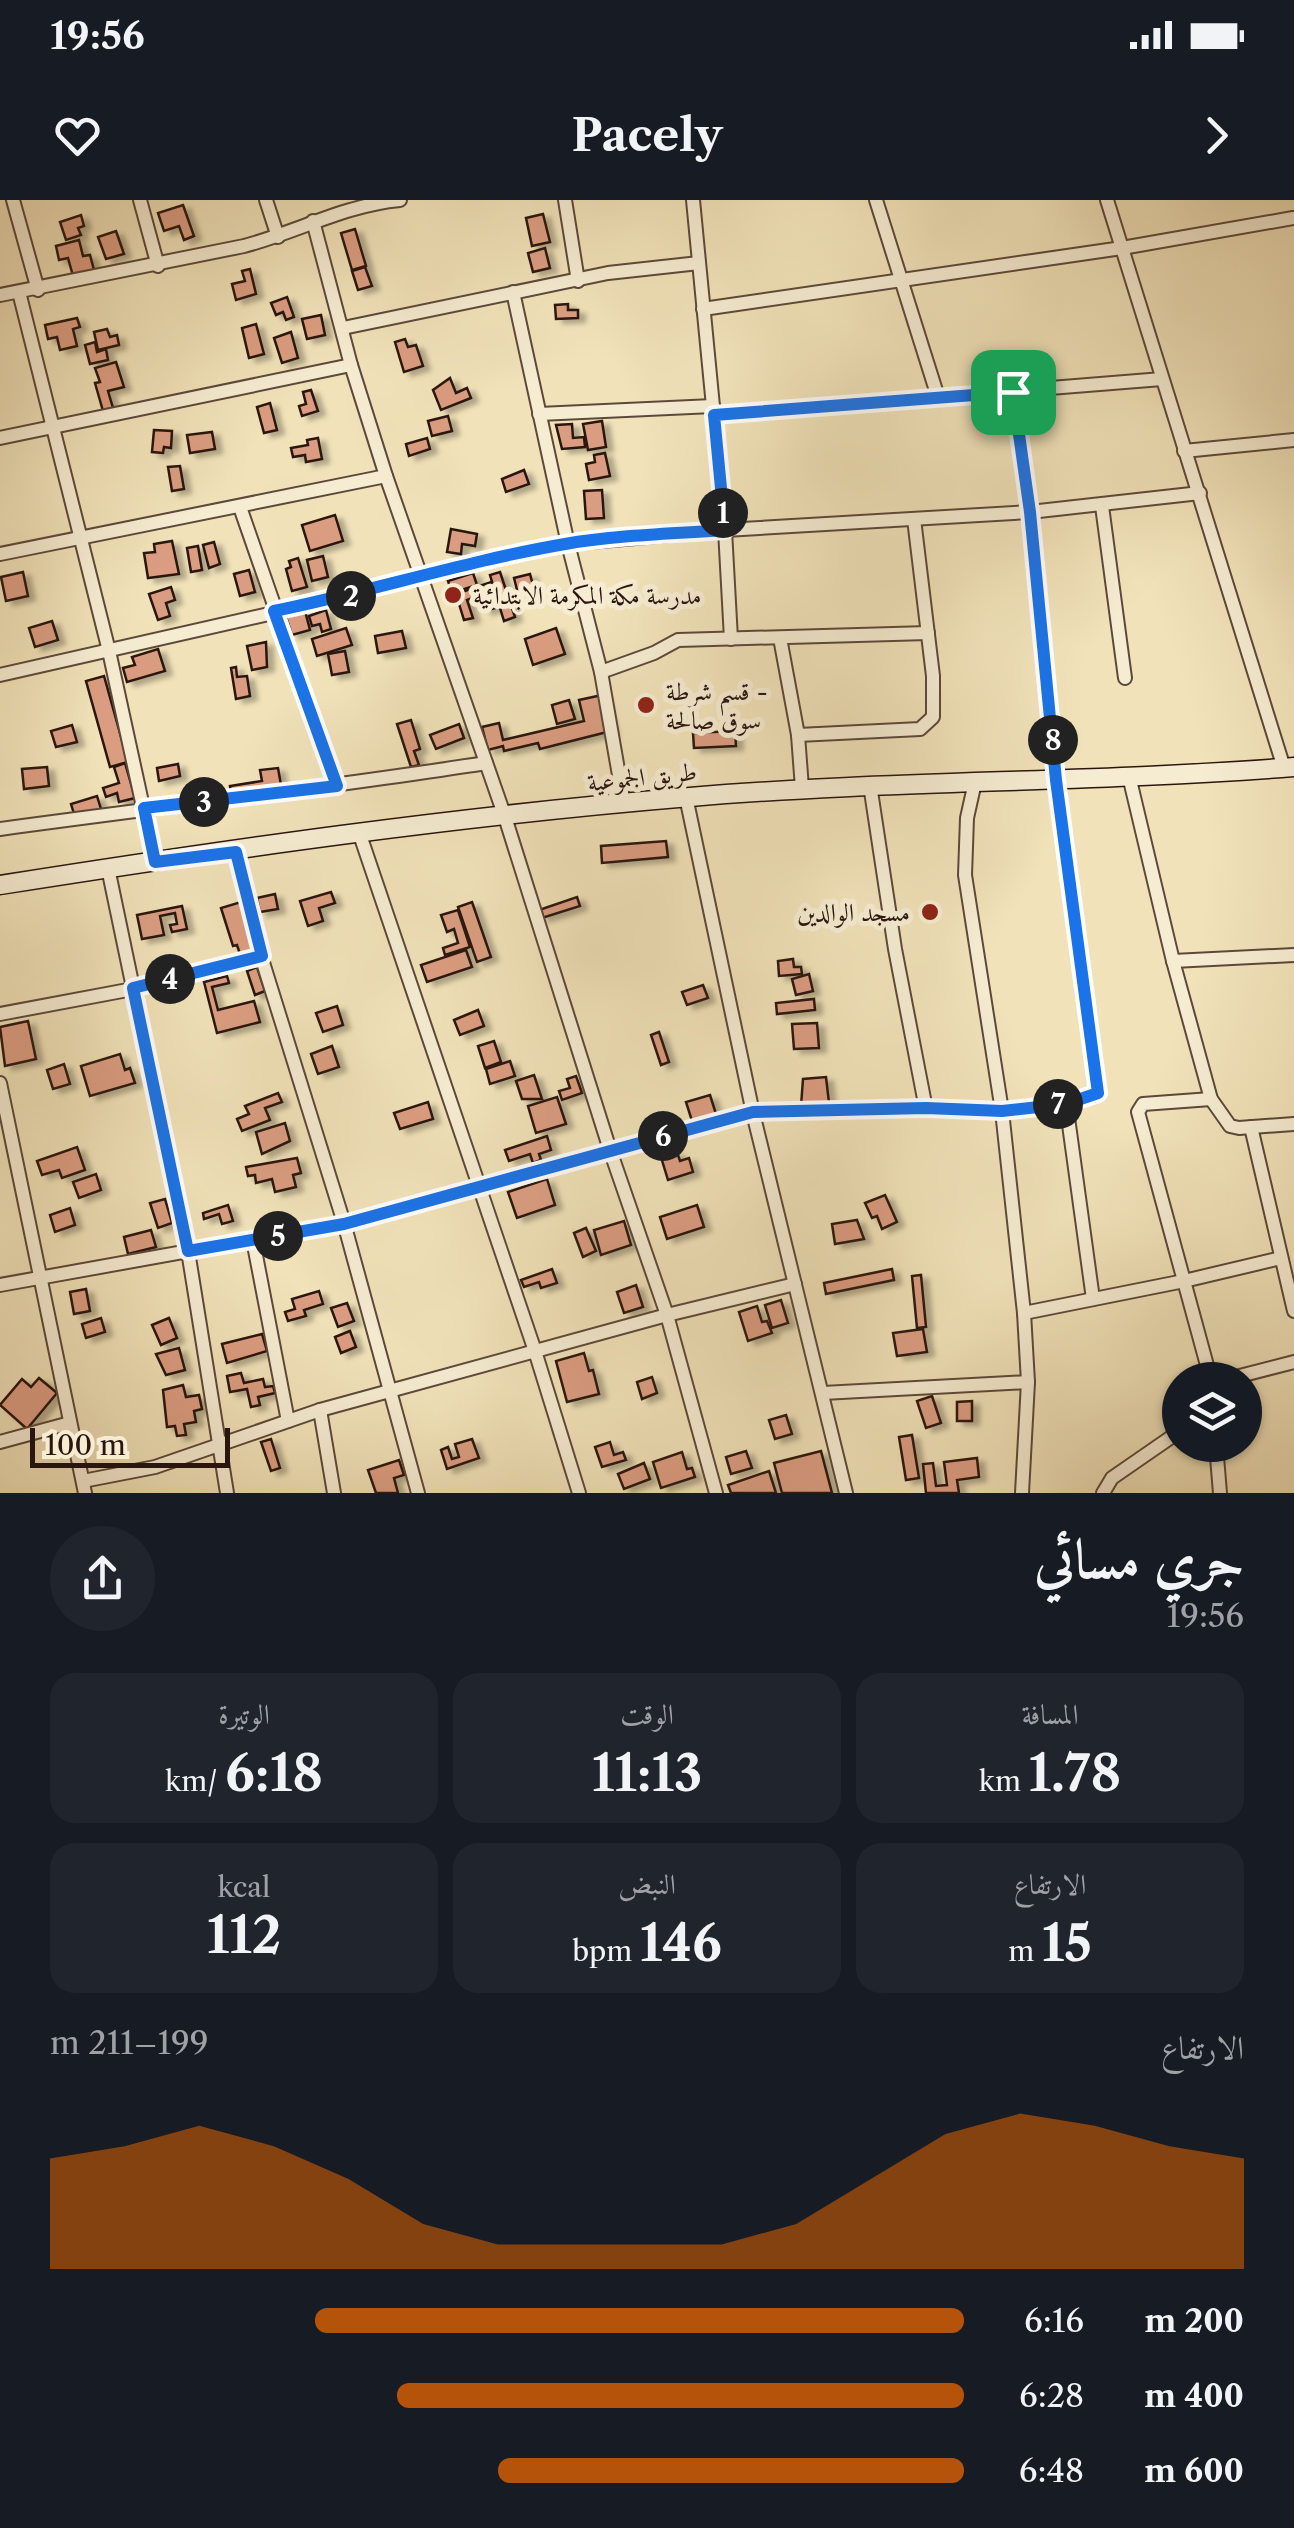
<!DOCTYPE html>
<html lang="ar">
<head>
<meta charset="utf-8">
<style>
  body { margin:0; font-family:"Libre Caslon Text",Amiri,serif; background:#20242c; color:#f1f3f6; direction:rtl; height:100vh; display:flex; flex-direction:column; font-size:38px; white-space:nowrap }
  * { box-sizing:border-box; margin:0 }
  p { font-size:32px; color:#9ea1a6 }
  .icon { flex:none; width:55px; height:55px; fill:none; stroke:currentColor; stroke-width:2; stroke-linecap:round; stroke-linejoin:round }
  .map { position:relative; height:1293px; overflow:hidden; direction:ltr }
  .details { display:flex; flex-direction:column; background:#171b24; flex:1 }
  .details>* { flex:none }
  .fabs { position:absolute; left:1162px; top:1162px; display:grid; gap:20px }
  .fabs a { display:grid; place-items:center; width:100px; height:100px; border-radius:50%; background:#171b24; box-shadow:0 2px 8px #0004; font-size:50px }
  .scale { position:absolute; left:30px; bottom:25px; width:200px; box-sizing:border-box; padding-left:10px; border:5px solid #2a160f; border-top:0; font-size:28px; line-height:35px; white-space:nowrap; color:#2a160f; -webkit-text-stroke:8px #f6ecd2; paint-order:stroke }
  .pin { position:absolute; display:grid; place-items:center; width:85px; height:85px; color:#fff; margin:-42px; border-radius:20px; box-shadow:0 5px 15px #0006 }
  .km { position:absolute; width:50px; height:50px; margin:-25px; border-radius:50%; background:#222; color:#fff; font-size:28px; line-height:50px; text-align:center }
  .round { display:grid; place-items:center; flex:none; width:105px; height:105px; border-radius:52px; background:#20242c }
  .overview { display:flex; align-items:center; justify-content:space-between; height:170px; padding:0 50px }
  h1 { font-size:55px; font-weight:700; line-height:75px }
  .figures { display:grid; grid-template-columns:repeat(3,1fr); gap:15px; height:170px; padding:10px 50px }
  .figures div { display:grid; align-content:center; border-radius:25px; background:#20242c; text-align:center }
  .figures b { font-size:50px; font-weight:700 }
  .figures small { font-size:28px; font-weight:400 }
  .figures p { font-size:28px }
  .chart { height:280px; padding:20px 50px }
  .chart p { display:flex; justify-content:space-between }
  .chart svg { width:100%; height:180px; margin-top:10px; fill:#b45309; opacity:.7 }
  ul { padding:0 50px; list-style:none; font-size:32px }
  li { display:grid; grid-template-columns:160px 120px 1fr; align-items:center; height:75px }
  li i { height:25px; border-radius:12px; background:#b45309 }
  .status { display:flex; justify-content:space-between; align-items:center; height:70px; padding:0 50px; background:#171b24; direction:ltr }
  .status svg { height:28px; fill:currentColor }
  header { display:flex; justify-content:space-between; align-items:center; height:130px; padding:0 50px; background:#171b24; font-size:45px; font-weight:700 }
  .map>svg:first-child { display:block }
  .building { fill:#db9d81; stroke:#2a160f; stroke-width:2.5; filter:url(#shadow) }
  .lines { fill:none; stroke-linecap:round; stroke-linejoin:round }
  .street-casing { stroke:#5c493a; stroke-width:16 }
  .secondary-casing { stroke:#2a160f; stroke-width:21 }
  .street { stroke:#f6ecd2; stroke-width:12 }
  .secondary { stroke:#f6ecd2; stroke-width:18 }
  .route-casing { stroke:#fff; stroke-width:20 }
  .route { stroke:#1a73e8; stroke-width:12 }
  .poi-dot { fill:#8f2418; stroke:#f6ecd2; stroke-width:4 }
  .labels { text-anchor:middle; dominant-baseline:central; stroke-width:10; stroke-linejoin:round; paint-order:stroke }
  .poi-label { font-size:25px; fill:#2a160f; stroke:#f6ecd2; text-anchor:start }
  .street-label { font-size:25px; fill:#2a160f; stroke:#f6ecd2 }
</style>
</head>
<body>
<div class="status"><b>19:56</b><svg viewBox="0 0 49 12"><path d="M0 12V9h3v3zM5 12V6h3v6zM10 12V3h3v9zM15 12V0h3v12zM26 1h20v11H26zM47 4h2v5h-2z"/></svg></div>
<header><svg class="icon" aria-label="forward" viewBox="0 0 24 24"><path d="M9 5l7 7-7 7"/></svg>Pacely<svg class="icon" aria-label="heart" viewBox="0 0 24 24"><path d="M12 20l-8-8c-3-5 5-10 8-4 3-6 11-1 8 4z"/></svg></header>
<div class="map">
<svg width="1294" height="1293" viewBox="0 0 1294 1293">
  <defs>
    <filter id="shadow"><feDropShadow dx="7" dy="4" stdDeviation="2.5" flood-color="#0004"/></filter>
  </defs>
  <rect width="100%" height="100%" fill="#f1e2b9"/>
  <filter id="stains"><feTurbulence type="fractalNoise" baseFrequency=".002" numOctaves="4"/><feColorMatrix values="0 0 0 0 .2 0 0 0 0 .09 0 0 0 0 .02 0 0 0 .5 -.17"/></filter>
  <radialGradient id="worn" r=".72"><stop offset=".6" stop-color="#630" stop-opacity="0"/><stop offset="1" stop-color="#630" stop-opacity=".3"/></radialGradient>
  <!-- building -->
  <g class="building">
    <polygon points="183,5 194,36 184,40 179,26 164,31 158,13"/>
    <polygon points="543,14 550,42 532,46 526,18"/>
    <polygon points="81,15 84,26 78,28 81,35 66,40 60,22"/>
    <polygon points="355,29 366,66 352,70 341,33"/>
    <polygon points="116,31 124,54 106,59 98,37"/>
    <polygon points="79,40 83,56 90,55 94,70 73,76 68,58 59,60 56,46"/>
    <polygon points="545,48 550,68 533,72 528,53"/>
    <polygon points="365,67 372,86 358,90 352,71"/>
    <polygon points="250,69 256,94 236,100 232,84 245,81 242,71"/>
    <polygon points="287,97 294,117 286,120 283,112 276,115 271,103"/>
    <polygon points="568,104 568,110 578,110 578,118 556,119 555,105"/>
    <polygon points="321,115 325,135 307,139 302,119"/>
    <polygon points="77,118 80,127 73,129 77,146 60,150 57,137 48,139 45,125"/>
    <polygon points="256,124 264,154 249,158 242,128"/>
    <polygon points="107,129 110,137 117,135 119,145 98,150 94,132"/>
    <polygon points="291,132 298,158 282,163 274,138"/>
    <polygon points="405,139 408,147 416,145 423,166 404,172 395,142"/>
    <polygon points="95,142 97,152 106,149 108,160 90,164 85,145"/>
    <polygon points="116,162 124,187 108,191 113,208 103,211 95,183 100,182 95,168"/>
    <polygon points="450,178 456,193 467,188 471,198 441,210 433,190"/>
    <polygon points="311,190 318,211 302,216 299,206 306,204 303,192"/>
    <polygon points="270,203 277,230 264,233 257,207"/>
    <polygon points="448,216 452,231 432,236 428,221"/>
    <polygon points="602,221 606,247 588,250 583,224"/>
    <polygon points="572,224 573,238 584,237 585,247 562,249 556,225"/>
    <polygon points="154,230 172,231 171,248 164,247 163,253 152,252"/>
    <polygon points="212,232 215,249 190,253 187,235"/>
    <polygon points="318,238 322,259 306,262 305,255 293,257 291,248 308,245 307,240"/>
    <polygon points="427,238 430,249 409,256 406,244"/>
    <polygon points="605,253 610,276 589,280 586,264 595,262 594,255"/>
    <polygon points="180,266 184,289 172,291 168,267"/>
    <polygon points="524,270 529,284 506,292 502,279"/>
    <polygon points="602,290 604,318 586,319 584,291"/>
    <polygon points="335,315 343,341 310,351 302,325"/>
    <polygon points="451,329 477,334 475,346 462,344 461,354 447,352"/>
    <polygon points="172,341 179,374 148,378 144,353 155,352 154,344"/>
    <polygon points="214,342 220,364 209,368 203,345"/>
    <polygon points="198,346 202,370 191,372 187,348"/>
    <polygon points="323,356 328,377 312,381 307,360"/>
    <polygon points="298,358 307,387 292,391 286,369 291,367 289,361"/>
    <polygon points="249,370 255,392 240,396 234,374"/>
    <polygon points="23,372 28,396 6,401 1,377"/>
    <polygon points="500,372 515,417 504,421 490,375"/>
    <polygon points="473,373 477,385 452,393 448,381"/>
    <polygon points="530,374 534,389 518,394 514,378"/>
    <polygon points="491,382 499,407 485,411 480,395 467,400 473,418 464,420 456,394"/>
    <polygon points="171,387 175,400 166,403 170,416 158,420 149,394"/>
    <polygon points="326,410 331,429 322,432 320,424 312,426 309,416"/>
    <polygon points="305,411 310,430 292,435 286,417"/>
    <polygon points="52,421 58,440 35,447 29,428"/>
    <polygon points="346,428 352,445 317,456 312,439"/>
    <polygon points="556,428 565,454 533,465 525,439"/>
    <polygon points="402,431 406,448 378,453 375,436"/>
    <polygon points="266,442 267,467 252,470 247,446"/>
    <polygon points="158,449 165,471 127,482 123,468 135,465 132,457"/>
    <polygon points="345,451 349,472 332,475 328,454"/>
    <polygon points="236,467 237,477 247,476 250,496 236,499 231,468"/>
    <polygon points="104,476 128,562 110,567 86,481"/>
    <polygon points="602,495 611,531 540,549 538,543 504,551 503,546 488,550 482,527 499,523 503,540 584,521 579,500"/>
    <polygon points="569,500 575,519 557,524 552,505"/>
    <polygon points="411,520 420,549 414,551 419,565 411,567 397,524"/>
    <polygon points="459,524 464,538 436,549 430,535"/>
    <polygon points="72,525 77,542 56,547 51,531"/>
    <polygon points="735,531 736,546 694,548 693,533"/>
    <polygon points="125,563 135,598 119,602 117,593 106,597 103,588 119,583 114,567"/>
    <polygon points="178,564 180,576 159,581 157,568"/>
    <polygon points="47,567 49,586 24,589 22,569"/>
    <polygon points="278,568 281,585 231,593 230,586 262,581 260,570"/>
    <polygon points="97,596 101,609 75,617 71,604"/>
    <polygon points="666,641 668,657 602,663 601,646"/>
    <polygon points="331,692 335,703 319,708 323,721 308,726 300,701"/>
    <polygon points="275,694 278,709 260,712 257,698"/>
    <polygon points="577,697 580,706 542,718 539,710"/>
    <polygon points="241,702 255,750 240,754 237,745 233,746 221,708"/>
    <polygon points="472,702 491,757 477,762 458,707"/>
    <polygon points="182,706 187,729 172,732 170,725 177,724 175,713 160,716 164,735 142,739 137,715"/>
    <polygon points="458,710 470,747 445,755 443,748 458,743 454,729 447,732 441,715"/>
    <polygon points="466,750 472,767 427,782 421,765"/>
    <polygon points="793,759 794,767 801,767 802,774 779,776 778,761"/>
    <polygon points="257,767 265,791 255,795 247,771"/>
    <polygon points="809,774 813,791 796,795 792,779"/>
    <polygon points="227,776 229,783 212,787 218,810 254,801 260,822 217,833 204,782"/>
    <polygon points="703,785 708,798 687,805 682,792"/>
    <polygon points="814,799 815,810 777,814 776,803"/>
    <polygon points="337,806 343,825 323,832 316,813"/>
    <polygon points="478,810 484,826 460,835 454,820"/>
    <polygon points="28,821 36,859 5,866 0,827"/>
    <polygon points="817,823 819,848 794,849 792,824"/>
    <polygon points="659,832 669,862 661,865 651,835"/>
    <polygon points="494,841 501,862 485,868 478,846"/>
    <polygon points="332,846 339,867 318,874 311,854"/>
    <polygon points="120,854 125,870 130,868 135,883 90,896 81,866"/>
    <polygon points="510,861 515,876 490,884 486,869"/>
    <polygon points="64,864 70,884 53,889 47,870"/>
    <polygon points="534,875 542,899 522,899 516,881"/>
    <polygon points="576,876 582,893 562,900 559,891 570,888 567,879"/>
    <polygon points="826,877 829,903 801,906 803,879"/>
    <polygon points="278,893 282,902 265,908 270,920 242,931 237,919 249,914 245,906"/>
    <polygon points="710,895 716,914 692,921 686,902"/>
    <polygon points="557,897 566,924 536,933 528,906"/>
    <polygon points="428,902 433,919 400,929 394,913"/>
    <polygon points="285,923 290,941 262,954 256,932"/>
    <polygon points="547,936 551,950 539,954 541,960 533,963 530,954 509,961 505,950"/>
    <polygon points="77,947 85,970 62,978 59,970 42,975 37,961"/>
    <polygon points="677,952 680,961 689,958 693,972 668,980 661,957"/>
    <polygon points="297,958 301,973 293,975 296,987 275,992 272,979 256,983 255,975 248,976 246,967"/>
    <polygon points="96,974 101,990 79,998 73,982"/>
    <polygon points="547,979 555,1005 517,1018 508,992"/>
    <polygon points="885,995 897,1022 882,1029 877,1016 872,1018 865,1003"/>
    <polygon points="165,999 172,1023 158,1028 150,1003"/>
    <polygon points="228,1005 233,1021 222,1024 219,1014 204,1019 203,1013"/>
    <polygon points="697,1005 704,1027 667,1039 660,1017"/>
    <polygon points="70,1008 75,1025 55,1032 50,1015"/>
    <polygon points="857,1020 864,1039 835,1044 832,1024"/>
    <polygon points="624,1021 631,1045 601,1055 594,1030"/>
    <polygon points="586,1028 596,1051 583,1057 574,1033"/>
    <polygon points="151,1030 156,1047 128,1054 124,1037"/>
    <polygon points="552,1069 557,1083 541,1088 539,1082 524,1087 521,1080"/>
    <polygon points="892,1069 894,1080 826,1094 824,1083"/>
    <polygon points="921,1075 926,1127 917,1128 912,1076"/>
    <polygon points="636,1085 643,1107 624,1113 617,1092"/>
    <polygon points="86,1089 90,1111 74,1114 70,1092"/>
    <polygon points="319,1091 323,1104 304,1110 306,1116 288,1121 285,1112 295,1109 292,1099"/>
    <polygon points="781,1100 788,1123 772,1128 765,1105"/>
    <polygon points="347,1103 354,1121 338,1127 331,1108"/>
    <polygon points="757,1106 762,1122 767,1121 772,1133 748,1141 739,1112"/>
    <polygon points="101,1118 105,1132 86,1138 82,1124"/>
    <polygon points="169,1118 177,1138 161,1145 152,1125"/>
    <polygon points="923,1129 927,1152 897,1156 893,1133"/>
    <polygon points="350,1131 356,1147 341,1153 335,1137"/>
    <polygon points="262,1134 267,1151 227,1163 222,1144"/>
    <polygon points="179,1148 185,1170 166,1175 156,1154"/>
    <polygon points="584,1153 589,1171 593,1170 599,1194 567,1202 556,1161"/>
    <polygon points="241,1173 244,1183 263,1179 265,1187 273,1186 275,1193 258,1197 260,1205 251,1207 247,1189 230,1192 227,1176"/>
    <polygon points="652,1177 657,1193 642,1199 637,1182"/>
    <polygon points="39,1178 57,1193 27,1229 0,1205 22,1179 31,1187"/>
    <polygon points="183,1185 186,1197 199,1195 202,1209 194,1211 196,1222 184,1224 186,1235 177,1236 175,1226 167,1227 163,1190"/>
    <polygon points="932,1196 941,1223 926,1228 917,1201"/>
    <polygon points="972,1201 972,1221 957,1221 957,1202"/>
    <polygon points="786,1215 792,1234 775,1239 769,1220"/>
    <polygon points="912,1235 919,1278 906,1280 899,1237"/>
    <polygon points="271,1239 280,1268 271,1271 261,1242"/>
    <polygon points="472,1239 479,1258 447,1269 441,1250 448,1247 452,1259 459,1257 455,1244"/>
    <polygon points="610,1242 614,1255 623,1252 626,1260 602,1267 595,1247"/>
    <polygon points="746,1251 752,1268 731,1274 726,1257"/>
    <polygon points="821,1251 832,1293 782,1293 774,1263"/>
    <polygon points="682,1252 687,1269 692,1268 695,1277 661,1288 653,1262"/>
    <polygon points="977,1258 979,1277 957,1280 959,1293 926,1293 923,1264 933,1263 936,1286 947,1285 944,1262"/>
    <polygon points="399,1260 404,1275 394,1278 398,1293 376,1293 368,1270"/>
    <polygon points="644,1263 650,1279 624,1289 618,1274"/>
    <polygon points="769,1271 776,1293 731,1293 728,1285"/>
  </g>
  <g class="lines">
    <defs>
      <g id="street">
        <polyline points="13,0 38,90"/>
        <polyline points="140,0 158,66"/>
        <polyline points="266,0 278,37"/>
        <polyline points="565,0 578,81"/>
        <polyline points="693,0 725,330 731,439"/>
        <polyline points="876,0 938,197"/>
        <polyline points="1107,0 1284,568"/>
        <polyline points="313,21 351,165 386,276 505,617 610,950 667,1115 716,1293"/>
        <polyline points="19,92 109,451 155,662"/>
        <polyline points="513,92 568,344 601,472 624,604"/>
        <path d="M0 95 244 46C297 32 345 5 400 0"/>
        <polyline points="703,109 1122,48 1293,18"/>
        <polyline points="343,128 608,73 699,63"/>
        <polyline points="539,214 713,206"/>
        <polyline points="714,215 1162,179"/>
        <polyline points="0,238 351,165"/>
        <polyline points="1184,251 1294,240"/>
        <polyline points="1102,306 1125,478"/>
        <polyline points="240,307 337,586"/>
        <polyline points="0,354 386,276"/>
        <polyline points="780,438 798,535 802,588"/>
        <polyline points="601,472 654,453 678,440 928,433"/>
        <polyline points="0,475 357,394 420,375 568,344 725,330 1030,312 1200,293"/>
        <polyline points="798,535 920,529 933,517 933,476 914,319"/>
        <polyline points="1129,576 1173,761 1211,899 1230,926 1239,928 1294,924"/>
        <polyline points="975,582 967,618 965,675 1002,911 1024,1113 1028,1182 1022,1293"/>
        <polyline points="870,585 895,749 926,909"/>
        <polyline points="686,597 753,913 846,1293"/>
        <path d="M0 629C162 607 324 588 486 563"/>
        <polyline points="360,635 535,1151 579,1293"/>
        <polyline points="236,651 261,756 344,1023 418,1293"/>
        <polyline points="108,668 188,1051 227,1293"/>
        <polyline points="1173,761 1294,755"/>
        <polyline points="0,814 133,789 261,756"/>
        <polyline points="0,883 85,1293"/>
        <polyline points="1211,899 1143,904 1138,912 1211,1180"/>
        <polyline points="1066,903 1093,1099"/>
        <polyline points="1251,927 1294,1111"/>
        <polyline points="253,1040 288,1221"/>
        <polyline points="0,1085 344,1023 753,913 926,909 1002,911 1066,903 1098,893 1056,579 1030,312 1013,192"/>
        <polyline points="1024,1113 1184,1081 1281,1058"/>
        <polyline points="1224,1180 1294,1162"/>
        <polyline points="823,1193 1028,1182"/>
        <polyline points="320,1210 334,1293"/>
        <polyline points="0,1242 70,1223"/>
        <polyline points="1216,1245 1220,1293"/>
        <polyline points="83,1281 155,1267 320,1210 667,1115 795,1084"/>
        <polyline points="1103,1293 1112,1278 1180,1231"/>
      </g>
      <path id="secondary" d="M0 685C228 649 459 616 690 597 891 580 1093 583 1294 567"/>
    </defs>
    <!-- street casing -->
    <use href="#street" class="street-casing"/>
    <!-- secondary casing -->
    <use href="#secondary" class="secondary-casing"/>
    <!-- street -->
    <use href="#street" class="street"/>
    <!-- secondary -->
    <use href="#secondary" class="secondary"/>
  </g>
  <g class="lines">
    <defs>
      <path id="route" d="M1013 192 1030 312 1056 580 1098 893 1066 904 1002 911 926 908 753 912 344 1024 188 1051 133 788 262 756 236 652 155 662 144 608 337 586 274 411C372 391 466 361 565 344 617 335 672 334 725 330L714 215Z"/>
    </defs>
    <!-- route casing -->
    <use href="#route" class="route-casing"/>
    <!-- route -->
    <use href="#route" class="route"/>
  </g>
  <!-- markers -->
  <g class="poi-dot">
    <circle cx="453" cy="395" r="10"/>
    <circle cx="646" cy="505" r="10"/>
    <circle cx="930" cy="712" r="10"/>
  </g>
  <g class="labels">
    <!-- poi labels -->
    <g class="poi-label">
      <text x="473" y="395">مدرسة مكة المكرمة الابتدائية</text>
      <text x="666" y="491">قسم شرطة -<tspan x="666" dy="29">سوق صالحة</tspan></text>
      <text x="910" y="712" text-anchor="end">مسجد الوالدين</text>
    </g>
    <!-- street labels -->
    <g class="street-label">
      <text transform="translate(642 577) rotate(-6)">طريق الجموعية</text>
    </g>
  </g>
  <rect width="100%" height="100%" filter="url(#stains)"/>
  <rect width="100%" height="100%" fill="url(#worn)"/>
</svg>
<div class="fabs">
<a><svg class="icon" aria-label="layers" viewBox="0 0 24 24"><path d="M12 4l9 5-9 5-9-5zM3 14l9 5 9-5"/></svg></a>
</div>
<div class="scale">100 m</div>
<div class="pin" style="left:1013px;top:192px;background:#1e9e55"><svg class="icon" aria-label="arrive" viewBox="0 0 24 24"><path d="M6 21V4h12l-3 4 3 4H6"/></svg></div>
<b class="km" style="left:723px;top:313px">1</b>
<b class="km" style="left:351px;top:396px">2</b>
<b class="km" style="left:204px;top:602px">3</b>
<b class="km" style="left:170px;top:779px">4</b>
<b class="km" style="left:278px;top:1036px">5</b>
<b class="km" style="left:663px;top:936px">6</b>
<b class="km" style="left:1058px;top:904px">7</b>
<b class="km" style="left:1053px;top:540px">8</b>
</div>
<section class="details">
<div class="overview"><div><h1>جري مسائي</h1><p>19:56</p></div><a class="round"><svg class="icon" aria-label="share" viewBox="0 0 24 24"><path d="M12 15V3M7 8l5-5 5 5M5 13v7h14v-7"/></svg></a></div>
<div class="figures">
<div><p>المسافة</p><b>1.78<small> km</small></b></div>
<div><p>الوقت</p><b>11:13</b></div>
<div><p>الوتيرة</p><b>6:18<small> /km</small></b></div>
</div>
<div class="figures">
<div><p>الارتفاع</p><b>15<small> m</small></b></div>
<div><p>النبض</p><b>146<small> bpm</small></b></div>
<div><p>kcal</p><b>112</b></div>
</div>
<div class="chart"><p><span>الارتفاع</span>199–211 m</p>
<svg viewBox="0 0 160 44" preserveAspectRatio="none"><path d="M0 44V17L10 14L20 9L30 14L40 22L50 33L60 38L70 38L80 38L90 38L100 33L110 22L120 11L130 6L140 9L150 14L160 17V44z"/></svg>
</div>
<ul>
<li><b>200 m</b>6:16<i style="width:71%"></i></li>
<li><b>400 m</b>6:28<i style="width:62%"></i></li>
<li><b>600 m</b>6:48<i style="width:51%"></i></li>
</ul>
</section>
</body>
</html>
